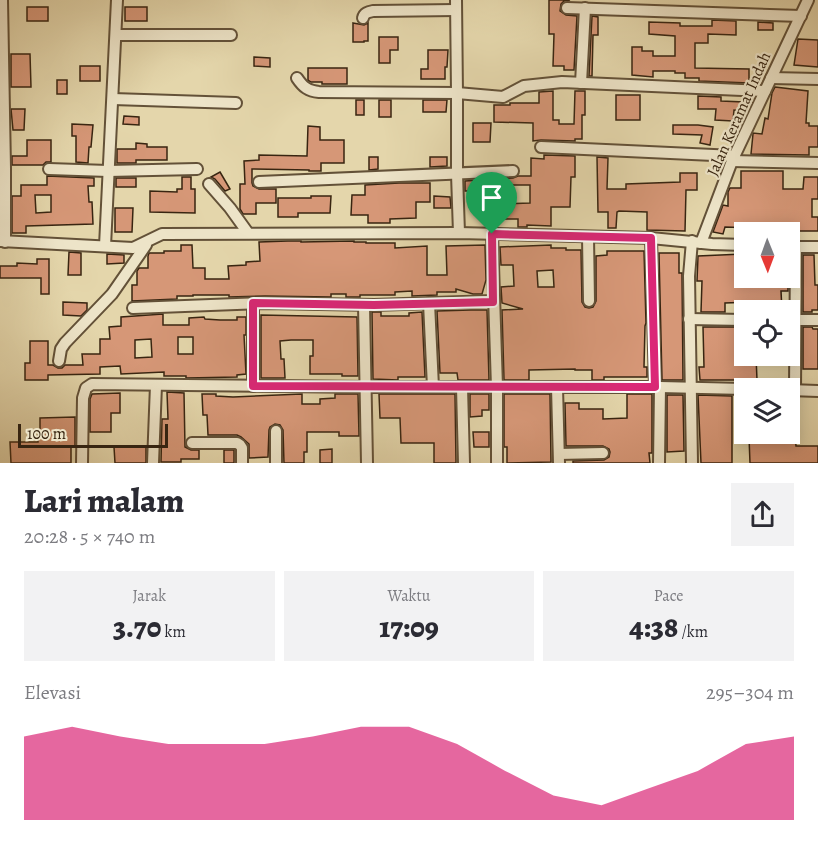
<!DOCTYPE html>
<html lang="id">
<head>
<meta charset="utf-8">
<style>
  body { margin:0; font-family:Alegreya,serif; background:#f2f2f3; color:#2b2b33; height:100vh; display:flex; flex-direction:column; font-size:22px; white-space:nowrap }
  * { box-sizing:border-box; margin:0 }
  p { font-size:20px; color:#7c7c81 }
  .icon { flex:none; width:33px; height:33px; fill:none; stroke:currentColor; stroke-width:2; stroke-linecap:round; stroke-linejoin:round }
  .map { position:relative; height:463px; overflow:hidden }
  .drawer { display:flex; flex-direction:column; background:#fff; flex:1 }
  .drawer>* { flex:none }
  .needle { width:39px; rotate:179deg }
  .fabs { position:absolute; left:734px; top:222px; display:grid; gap:12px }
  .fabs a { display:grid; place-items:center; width:66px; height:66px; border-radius:0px; background:#fff; box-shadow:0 3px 15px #0003; font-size:30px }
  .scale { position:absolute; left:18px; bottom:15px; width:150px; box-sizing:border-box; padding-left:6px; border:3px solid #382511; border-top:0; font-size:16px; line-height:21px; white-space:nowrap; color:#382511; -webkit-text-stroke:4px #ede4c8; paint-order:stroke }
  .pin { position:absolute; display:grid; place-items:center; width:51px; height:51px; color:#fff; margin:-62px -26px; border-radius:50% 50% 50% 0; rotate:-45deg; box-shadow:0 0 6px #0007 }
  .pin .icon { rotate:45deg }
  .round { display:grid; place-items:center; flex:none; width:63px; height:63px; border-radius:0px; background:#f2f2f3 }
  .headline { display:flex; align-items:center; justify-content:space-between; height:102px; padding:0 24px }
  h1 { font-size:33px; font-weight:800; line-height:45px }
  .figures { display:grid; grid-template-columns:repeat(3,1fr); gap:9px; height:102px; padding:6px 24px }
  .figures div { display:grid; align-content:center; border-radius:0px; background:#f2f2f3; text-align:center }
  .figures b { font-size:30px; font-weight:800 }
  .figures small { font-size:16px; font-weight:400 }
  .figures p { font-size:16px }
  .chart { height:168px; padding:12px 24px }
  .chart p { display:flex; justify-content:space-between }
  .chart svg { width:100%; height:108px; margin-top:6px; fill:#db2777; opacity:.7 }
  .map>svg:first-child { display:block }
  .building { fill:#d69777; stroke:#382511; stroke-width:1.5; fill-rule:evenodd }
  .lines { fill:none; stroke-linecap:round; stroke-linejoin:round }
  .minor-casing { stroke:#635138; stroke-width:14 }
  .minor { stroke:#ede4c8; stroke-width:10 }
  .route-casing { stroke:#fff; stroke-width:12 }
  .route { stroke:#db2777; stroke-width:8 }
  .labels { text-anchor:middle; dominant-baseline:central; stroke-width:4.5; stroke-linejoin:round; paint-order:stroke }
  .street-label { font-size:16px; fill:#382511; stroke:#ede4c8 }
</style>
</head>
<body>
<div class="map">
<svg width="818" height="463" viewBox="0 0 818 463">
  <rect width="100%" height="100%" fill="#e4d6ab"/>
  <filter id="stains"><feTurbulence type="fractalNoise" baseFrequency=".00333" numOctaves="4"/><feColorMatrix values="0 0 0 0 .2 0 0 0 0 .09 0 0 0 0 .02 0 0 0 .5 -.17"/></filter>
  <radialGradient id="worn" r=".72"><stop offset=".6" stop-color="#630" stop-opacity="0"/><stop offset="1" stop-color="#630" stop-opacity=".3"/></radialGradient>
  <!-- building -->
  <g class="building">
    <polygon points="549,0 570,0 564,1 561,4 560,11 566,15 577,16 574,70 564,70 564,66 553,66 554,34 549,34"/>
    <rect x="27" y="7" width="21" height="14"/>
    <rect x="125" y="7" width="22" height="14"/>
    <polygon points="592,16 598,17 598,35 593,35 592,76 589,76"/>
    <polygon points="712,20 736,21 736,35 708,34 708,43 695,43 695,68 749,69 749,83 699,81 699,78 685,78 685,73 675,73 675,71 653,71 653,77 632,75 632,47 642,47 642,51 653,51 653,56 675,56 675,36 649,34 649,22 680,23 680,26 712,26"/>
    <polygon points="758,22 773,23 773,30 758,30"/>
    <polygon points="353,23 364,25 368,23 368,41 364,41 364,42 353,42"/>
    <polygon points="379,37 398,37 398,50 390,50 390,63 379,63"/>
    <polygon points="798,39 818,40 818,67 794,65"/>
    <polygon points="428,50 448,50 447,67 445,67 445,79 421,79 421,69 428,69"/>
    <polygon points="11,54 30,54 31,87 11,87"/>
    <polygon points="254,57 270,58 270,67 254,66"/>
    <rect x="80" y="66" width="20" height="15"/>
    <polygon points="308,68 347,68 347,84 322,84 322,82 311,82 308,80"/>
    <rect x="57" y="80" width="10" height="14"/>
    <polygon points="775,87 808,91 806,123 809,123 809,126 818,126 818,147 809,147 809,155 751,154 753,134 753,133 762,134 765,118 768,119 772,93"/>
    <polygon points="553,91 553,120 559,120 559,124 574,124 575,91 585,91 585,115 582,115 582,139 575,139 575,141 541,140 533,141 533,123 494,122 494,105 510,105 510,103 539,103 539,92"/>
    <rect x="616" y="95" width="24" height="25"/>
    <polygon points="698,96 721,97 721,101 744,102 743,111 734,110 733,121 715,120 716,109 698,109"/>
    <rect x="356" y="100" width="8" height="15"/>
    <rect x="379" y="100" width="12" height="17"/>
    <polygon points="423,100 447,100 446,112 423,112"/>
    <polygon points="11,109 25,109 24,130 13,130"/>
    <polygon points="124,116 139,117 139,125 123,124"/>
    <polygon points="473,123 491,123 490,142 473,142"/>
    <polygon points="72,124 93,125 91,147 89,147 88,163 76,162 76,136 72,136"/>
    <polygon points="673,125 698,125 713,127 710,145 700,143 702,135 673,134"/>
    <polygon points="308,126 320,127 320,140 344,140 344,163 321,163 321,171 309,171 309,170 252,169 252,183 253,186 259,189 276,189 276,203 256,203 256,214 243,214 240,209 240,184 245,184 244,161 259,160 259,155 307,156"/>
    <polygon points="27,140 51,140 51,162 46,162 43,165 12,165 12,156 27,156"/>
    <polygon points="136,143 147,144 147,147 167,147 167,160 136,160 136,163 117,163 117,149 136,149"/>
    <polygon points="544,155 575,156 575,177 571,177 570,207 551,207 551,226 527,225 527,227 518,227 518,219 498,219 498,212 486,212 486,187 495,187 495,204 530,203 530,185 499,185 499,179 513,178 518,176 531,176 531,158 544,159"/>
    <polygon points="369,157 378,157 378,169 369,170"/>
    <polygon points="430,157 447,157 447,166 430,167"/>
    <polygon points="597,157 608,158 607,189 626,189 626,184 680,182 680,173 697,173 697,190 686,190 685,231 647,230 647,212 619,211 617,212 616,228 608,228 608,212 598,212"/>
    <polygon points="741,171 783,171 783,189 803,189 804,177 818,177 818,199 812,199 812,217 818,217 818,231 791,231 791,232 770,232 754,231 754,228 725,227 723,234 713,232 723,205 728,206 728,192 730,188 741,188"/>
    <polygon points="220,172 230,189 225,191 215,179 211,177"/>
    <path d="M47 176 94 178V186H88L89 202H92L93 224 26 226V233H12V196H21V185H47ZM35 195H51V212L36 213Z"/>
    <polygon points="182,177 191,177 191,189 195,189 195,213 150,212 150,191 177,192 177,189 182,189"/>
    <rect x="116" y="178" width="20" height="9"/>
    <polygon points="481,180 481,191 465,191 465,181"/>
    <polygon points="399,183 430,183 430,202 416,202 416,218 390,219 390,223 368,223 368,215 351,215 352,195 365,195 365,185"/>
    <polygon points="311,196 331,196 330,213 298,213 298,217 278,217 278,198 311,198"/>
    <polygon points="434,196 450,197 451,208 434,208"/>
    <polygon points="115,208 133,208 132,232 115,232"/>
    <polygon points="288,241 301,241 301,242 354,241 354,242 366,242 366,243 395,243 395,248 427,246 427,275 447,275 446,246 485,245 486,280 482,294 473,294 456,289 456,292 437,292 437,295 412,296 412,291 395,292 395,295 360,295 360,297 346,297 346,294 331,294 331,297 265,296 229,297 229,295 193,295 193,296 177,296 177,299 132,301 132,285 137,285 137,271 139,268 148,268 148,256 149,253 164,253 164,251 181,251 181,245 192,245 193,268 205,268 205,279 229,279 228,266 246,265 246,262 260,261 259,242"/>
    <path d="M551 245V248H566V250H581L582 302 585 307 589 308 593 307 596 301V256L607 255V251H644L646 323 645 326 644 367H647V377H604V380H592V370H575V369L529 370V380H504L502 310 523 309 502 303 501 287 514 286 513 265H501L500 247ZM553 270 554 287H538L537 271Z"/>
    <polygon points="69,252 81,253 81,275 68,275"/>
    <polygon points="659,253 679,253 679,273 682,273 683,380 662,380"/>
    <polygon points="107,254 124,255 124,263 107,264"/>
    <polygon points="743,254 743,278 788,278 788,291 781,291 782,310 770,310 770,303 752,304 752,302 725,303 725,312 701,312 702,281 697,281 698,256"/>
    <polygon points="803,255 814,255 815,285 818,285 818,310 812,310 812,312 803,312"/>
    <polygon points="37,259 49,259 49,294 41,294 41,278 0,278 0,266 17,266 17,263 37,264"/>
    <polygon points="63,302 87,303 87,310 81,316 63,315"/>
    <polygon points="471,310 487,310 489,380 458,380 457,373 440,373 437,311"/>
    <polygon points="372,312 381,312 381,316 409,316 409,313 422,312 425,377 398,377 398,380 373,379"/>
    <path d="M163 314V325H189V318L204 317 205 319 220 320H237V317H246V335H244L246 374 237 375V377L186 378V376H164V372L121 374 120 366 100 367V374L48 375V380H25V363H30V341H48V365H53L58 368H62L65 365H83L82 354H100V339H110L109 327 121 326V317ZM178 337H193V354H178ZM151 339 152 357 135 358V340Z"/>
    <polygon points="261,315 357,317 358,376 342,376 342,374 310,374 310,356 313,356 313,340 291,340 280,341 281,359 284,359 285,378 261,378"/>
    <polygon points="703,327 744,327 744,356 756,356 757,380 700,380 699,367 704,367"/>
    <polygon points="803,327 812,327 813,329 818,329 818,369 803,369"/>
    <polygon points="167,392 184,393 185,447 191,450 199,450 199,459 181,459 181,462 161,462 162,419 168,419"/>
    <polygon points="120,393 120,413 111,413 111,432 90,432 90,399 92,394"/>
    <polygon points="202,394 216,394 216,396 233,397 302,394 302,404 320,404 320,399 335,398 335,394 358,394 359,436 339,436 339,432 307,432 307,452 304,452 304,463 284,463 283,430 280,425 275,424 270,427 269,430 268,457 249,458 249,444 241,437 237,435 208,435 207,415 203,415"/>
    <polygon points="379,394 455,394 456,463 434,463 434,443 401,443 400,418 380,418"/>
    <polygon points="470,394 489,394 489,410 482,410 482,416 470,417"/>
    <polygon points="504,394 550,394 551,462 507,463 507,447 504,447"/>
    <polygon points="627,394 652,394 652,453 649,453 650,463 573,463 573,461 604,460 609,457 610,452 609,449 603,446 566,446 565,403 579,403 579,409 603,409 603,419 627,418"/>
    <polygon points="667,395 683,395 684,451 667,452"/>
    <polygon points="698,395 732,396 732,463 701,463"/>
    <polygon points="75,417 75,447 71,447 71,463 11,463 10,442 38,442 38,433 40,433 40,418"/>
    <polygon points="473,432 489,432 489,447 474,447"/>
    <polygon points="766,434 795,434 796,446 818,446 818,463 750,463 749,437 766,437"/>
    <polygon points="114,447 146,447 146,463 115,463"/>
    <polygon points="332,449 332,463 320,463 320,450"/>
    <rect x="224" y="450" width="10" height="13"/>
  </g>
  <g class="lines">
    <defs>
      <g id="minor">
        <polyline points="2,0 5,168 5,242"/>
        <polyline points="567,8 801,16"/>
        <path d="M363 18C364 13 368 12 373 11L456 10"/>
        <polyline points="116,35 231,35"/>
        <path d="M297 78C303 87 308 91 319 92L457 93 456 0"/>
        <polyline points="771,78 818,79"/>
        <polyline points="581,83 585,8"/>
        <polyline points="113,99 236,103"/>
        <polyline points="541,147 735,156"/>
        <polyline points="732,161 818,163"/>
        <polyline points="49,169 108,171 197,169"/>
        <polyline points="259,182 513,171"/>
        <polyline points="209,184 230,208 248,233"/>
        <polyline points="459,233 457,174 457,93 503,97 524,86 562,82 765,91"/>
        <polyline points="492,234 497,387 497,463"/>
        <polyline points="588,237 589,301"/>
        <polyline points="651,238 655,387"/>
        <polyline points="0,241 133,248 162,234 459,233 651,238 712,244 744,245"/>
        <polyline points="692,241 689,276 692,463"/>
        <polyline points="701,243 732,161 808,0"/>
        <polyline points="105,246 117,0"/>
        <polyline points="789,247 818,247"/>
        <polyline points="429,303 433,387"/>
        <polyline points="253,304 253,386"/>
        <polyline points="364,305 367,463"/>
        <polyline points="133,308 265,303 374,305 493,301"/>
        <polyline points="689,319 744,320"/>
        <polyline points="791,320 818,320"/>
        <polyline points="59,361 61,349 65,343 112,294 146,245"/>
        <polyline points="462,387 464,463"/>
        <polyline points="557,387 559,463"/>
        <polyline points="789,390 818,391"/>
        <polyline points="795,390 796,247"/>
        <polyline points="276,431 276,463"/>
        <polyline points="192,443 237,443 240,445 242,448 242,463"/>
        <polyline points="559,454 603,453"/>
        <polyline points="82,463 83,398 86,388 92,384 367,387 660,387 744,389"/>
        <polyline points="153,463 156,385"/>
        <polyline points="659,463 660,387"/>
      </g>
    </defs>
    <!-- minor casing -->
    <use href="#minor" class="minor-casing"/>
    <!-- minor -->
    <use href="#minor" class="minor"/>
  </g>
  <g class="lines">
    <defs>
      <polygon id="route" points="492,234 651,238 655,387 253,386 253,303 374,305 493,302"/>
    </defs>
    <!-- route casing -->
    <use href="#route" class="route-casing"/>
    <!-- route -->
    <use href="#route" class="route"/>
  </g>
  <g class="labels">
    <!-- street labels -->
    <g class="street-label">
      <text transform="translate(739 114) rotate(-66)">Jalan Keramat Indah</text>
    </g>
  </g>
  <rect width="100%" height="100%" filter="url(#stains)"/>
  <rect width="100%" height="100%" fill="url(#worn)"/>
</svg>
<div class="fabs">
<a><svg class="needle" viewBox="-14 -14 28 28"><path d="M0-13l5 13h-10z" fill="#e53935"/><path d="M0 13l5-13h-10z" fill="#7c7c81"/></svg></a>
<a><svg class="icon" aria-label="locate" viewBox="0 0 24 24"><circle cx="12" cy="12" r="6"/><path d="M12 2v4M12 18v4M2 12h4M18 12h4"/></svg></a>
<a><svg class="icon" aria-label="layers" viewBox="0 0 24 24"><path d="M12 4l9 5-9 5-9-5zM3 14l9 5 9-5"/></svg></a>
</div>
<div class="scale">100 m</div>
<div class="pin" style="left:492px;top:234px;background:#1e9e55"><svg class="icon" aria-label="arrive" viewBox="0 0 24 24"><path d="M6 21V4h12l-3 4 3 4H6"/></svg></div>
</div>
<section class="drawer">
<div class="headline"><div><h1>Lari malam</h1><p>20:28 · 5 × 740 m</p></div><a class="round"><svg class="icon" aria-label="share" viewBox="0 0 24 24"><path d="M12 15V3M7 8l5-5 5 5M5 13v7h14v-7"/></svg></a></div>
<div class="figures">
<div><p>Jarak</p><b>3.70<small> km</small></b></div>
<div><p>Waktu</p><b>17:09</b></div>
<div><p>Pace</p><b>4:38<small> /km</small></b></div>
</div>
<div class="chart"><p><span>Elevasi</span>295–304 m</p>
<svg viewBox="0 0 160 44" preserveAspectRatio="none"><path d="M0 44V10L10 6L20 10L30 13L40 13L50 13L60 10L70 6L80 6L90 13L100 24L110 34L120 38L130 31L140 24L150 13L160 10V44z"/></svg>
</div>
</section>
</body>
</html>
